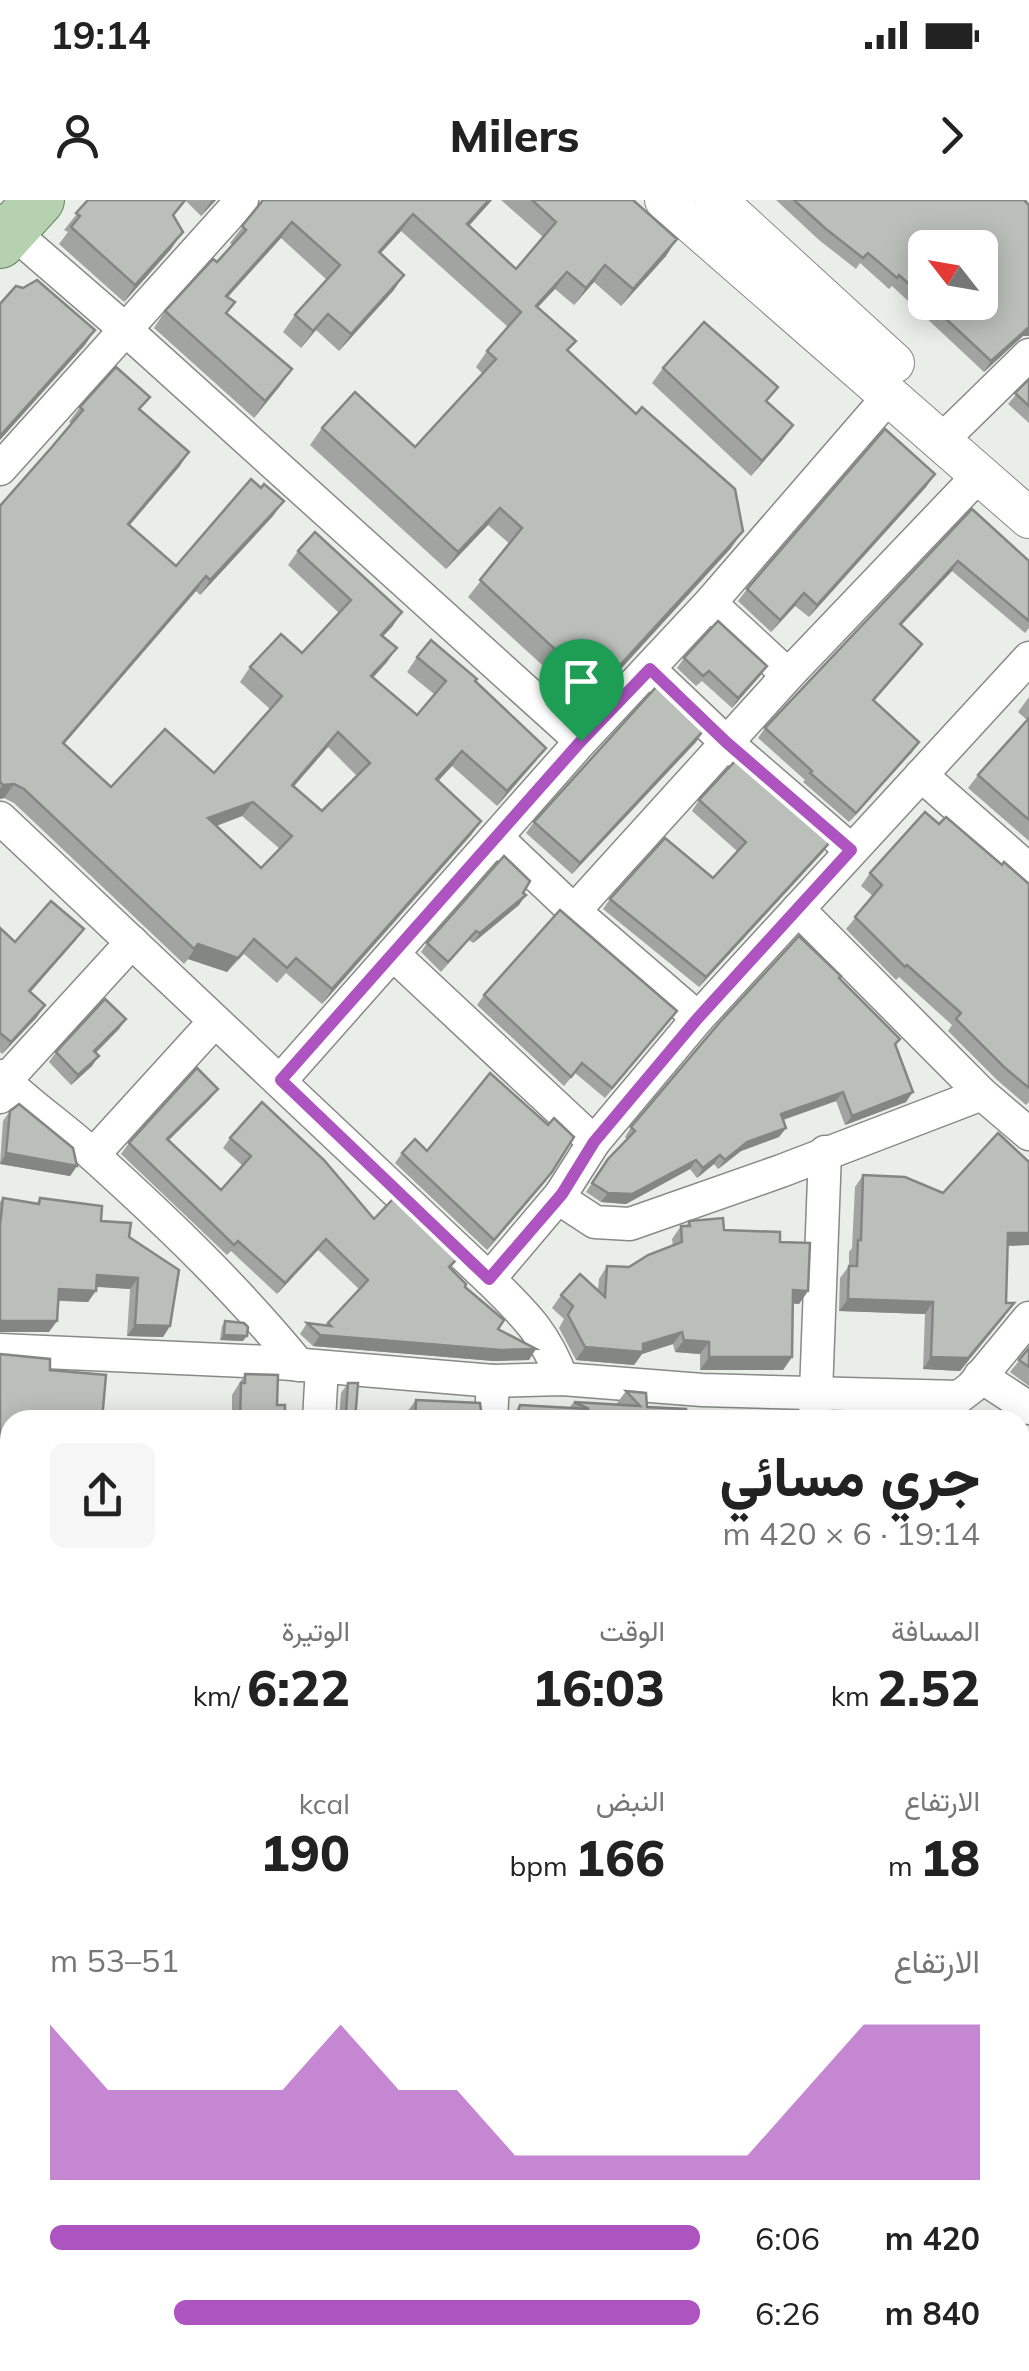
<!DOCTYPE html>
<html lang="ar">
<head>
<meta charset="utf-8">
<style>
  body { margin:0; font-family:Mulish,Vazirmatn,sans-serif; background:#f6f6f6; color:#222; direction:rtl; height:100vh; display:flex; flex-direction:column; font-size:38px; white-space:nowrap }
  * { box-sizing:border-box; margin:0 }
  p { font-size:32px; color:#767676 }
  .icon { flex:none; width:55px; height:55px; fill:none; stroke:currentColor; stroke-width:2; stroke-linecap:round; stroke-linejoin:round }
  .map { position:relative; flex:1; overflow:hidden; direction:ltr }
  .drawer { position:absolute; left:0px; top:1210px; width:1030px; height:962px; display:flex; flex-direction:column; background:#fff; border-radius:30px 30px 0 0; box-shadow:0 5px 25px #0003; direction:rtl }
  .drawer>* { flex:none }
  .needle { width:65px; rotate:301deg }
  .tools { position:absolute; left:908px; top:30px; display:grid; gap:20px }
  .tools a { display:grid; place-items:center; width:90px; height:90px; border-radius:15px; background:#fff; box-shadow:0 5px 25px #0003; font-size:50px }
  .pin { position:absolute; display:grid; place-items:center; width:85px; height:85px; color:#fff; margin:-102px -42px; border-radius:50% 50% 50% 0; rotate:-45deg; box-shadow:0 0 10px #0007 }
  .pin .icon { rotate:45deg }
  .round { display:grid; place-items:center; flex:none; width:105px; height:105px; border-radius:15px; background:#f6f6f6 }
  .overview { display:flex; align-items:center; justify-content:space-between; height:170px; padding:0 50px }
  h1 { font-size:55px; font-weight:800; line-height:75px }
  .figures { display:grid; grid-template-columns:repeat(3,1fr); gap:15px; height:170px; padding:10px 50px }
  .figures div { display:grid; align-content:center }
  .figures b { font-size:50px; font-weight:800 }
  .figures small { font-size:28px; font-weight:400 }
  .figures p { font-size:28px }
  .chart { height:280px; padding:20px 50px }
  .chart p { display:flex; justify-content:space-between }
  .chart svg { width:100%; height:180px; margin-top:10px; fill:#ad54c0; opacity:.7 }
  ul { padding:0 50px; list-style:none; font-size:32px }
  li { display:grid; grid-template-columns:160px 120px 1fr; align-items:center; height:75px }
  li i { height:25px; border-radius:12px; background:#ad54c0 }
  .status { display:flex; justify-content:space-between; align-items:center; height:70px; padding:0 50px; background:#fff; direction:ltr }
  .status svg { height:28px; fill:currentColor }
  header { display:flex; justify-content:space-between; align-items:center; height:130px; padding:0 50px; background:#fff; font-size:45px; font-weight:800 }
  .map>svg:first-child { display:block }
  .lines { fill:none; stroke-linecap:round; stroke-linejoin:round }
  .minor-casing { stroke:#878a86; stroke-width:35 }
  .tertiary-casing { stroke:#878a86; stroke-width:42 }
  .primary-casing { stroke:#64825e; stroke-width:52 }
  .minor { stroke:#fff; stroke-width:32 }
  .tertiary { stroke:#fff; stroke-width:40 }
  .primary { stroke:#b6d1b0; stroke-width:50 }
  .wall { fill:#a1a4a0; fill-rule:evenodd }
  .shaded-wall { fill:#838682 }
  .building { fill:#bbbfba; stroke:#838682; stroke-width:2.5; fill-rule:evenodd }
  .route-casing { stroke:#fff; stroke-width:20 }
  .route { stroke:#ad54c0; stroke-width:12 }
</style>
</head>
<body>
<div class="status"><b>19:14</b><svg viewBox="0 0 49 12"><path d="M0 12V9h3v3zM5 12V6h3v6zM10 12V3h3v9zM15 12V0h3v12zM26 1h20v11H26zM47 4h2v5h-2z"/></svg></div>
<header><svg class="icon" aria-label="forward" viewBox="0 0 24 24"><path d="M9 5l7 7-7 7"/></svg>Milers<svg class="icon" aria-label="person" viewBox="0 0 24 24"><circle cx="12" cy="8" r="4"/><path d="M4 21q1-7 8-7t8 7"/></svg></header>
<div class="map">
<svg width="1029" height="2171" viewBox="0 0 1029 2171">
  <rect width="100%" height="100%" fill="#eaeee9"/>
  <g class="lines">
    <defs>
      <g id="minor">
        <polyline points="0,21 126,130 581,541"/>
        <polyline points="941,241 1029,155"/>
        <polyline points="0,269 242,0"/>
        <polyline points="710,403 788,475"/>
        <polyline points="649,469 726,542 851,650"/>
        <polyline points="921,575 1029,670"/>
        <polyline points="0,618 489,1079"/>
        <polyline points="497,638 574,711 698,818"/>
        <polyline points="798,709 982,894 1029,934"/>
        <polyline points="574,711 788,475 980,274"/>
        <polyline points="394,755 594,942"/>
        <path d="M0 876C29 905 64 928 94 956 166 1021 237 1089 299 1165"/>
        <polyline points="281,880 581,541 710,403 890,195"/>
        <polyline points="0,897 5,881 132,742"/>
        <polyline points="93,955 215,821"/>
        <polyline points="561,994 569,1005 595,1022 630,1024 781,971 982,894"/>
        <polyline points="0,1150 268,1162 493,1181 562,1179 702,1190 959,1197 972,1187 1029,1118"/>
        <polyline points="980,1176 1029,1208"/>
        <path d="M562 1179C544 1131 524 1114 489 1079L561 994 594 942 698 818 1029 458"/>
        <polyline points="319,1220 322,1167"/>
        <polyline points="491,1220 493,1181"/>
        <polyline points="815,1220 825,952"/>
        <polyline points="0,1380 10,1380"/>
        <polyline points="1020,1504 1029,1495"/>
        <polyline points="1020,1748 1029,1739"/>
        <polyline points="0,1857 10,1857"/>
        <polyline points="1020,1905 1029,1903"/>
        <polyline points="208,2171 208,2162"/>
        <polyline points="400,2171 401,2162"/>
        <polyline points="647,2171 647,2162"/>
        <polyline points="876,2171 877,2162"/>
        <polyline points="1000,2171 1001,2162"/>
      </g>
      <g id="tertiary">
        <polyline points="665,0 1029,318"/>
        <polyline points="716,0 894,163"/>
      </g>
      <polyline id="primary" points="0,43 39,0"/>
    </defs>
    <!-- minor casing -->
    <use href="#minor" class="minor-casing"/>
    <!-- tertiary casing -->
    <use href="#tertiary" class="tertiary-casing"/>
    <!-- primary casing -->
    <use href="#primary" class="primary-casing"/>
    <!-- minor -->
    <use href="#minor" class="minor"/>
    <!-- tertiary -->
    <use href="#tertiary" class="tertiary"/>
    <!-- primary -->
    <use href="#primary" class="primary"/>
  </g>
  <!-- wall -->
  <g class="wall">
    <polygon points="88,0 216,0 201,16 186,1 173,17 171,49 124,102 59,44 68,32 64,30"/>
    <polygon points="261,0 492,0 469,26 516,69 543,37 501,0 633,0 666,56 621,106 594,82 574,105 555,89 538,107 568,152 731,348 587,506 468,397 510,344 488,325 446,369 310,245 322,228 415,247 483,174 476,167 487,151 508,127 401,31 381,53 404,75 393,91 339,151 316,130 301,148 283,132 295,115 327,80 281,38 228,97 235,102 226,114 292,169 254,218 154,128 165,111 217,62 233,45 230,43 261,3"/>
    <path d="M776 0H1027L1023 136 984 172 892 86 889 89 860 63 856 69 819 40ZM925 48 980 102H925Z"/>
    <polygon points="663,168 768,202 783,239 751,276 652,183"/>
    <polygon points="1029,179 1029,223 1008,204"/>
    <path d="M80 207 141 210 189 252 179 267 129 325 176 366 273 316 200 395 196 391 64 544 111 587 214 573 270 509 240 482 250 467 302 453 339 413 288 365 298 351 402 412 383 436 387 462 373 478 417 515 434 494 407 472 417 457 475 481 535 562 497 606 452 566 438 581 481 621 471 635 322 804 286 773 277 783 244 754 227 772 188 759 184 764 14 603 4 598 0 599V306L72 224 69 222ZM328 547 357 576 322 611 293 587ZM242 616 280 649 261 668 216 626Z"/>
    <polygon points="935,274 926,287 809,417 795,406 771,432 738,401 747,389"/>
    <polygon points="972,309 1029,361 1029,428 1025,433 952,371 901,425 922,444 874,501 919,542 912,552 849,622 803,582 805,580 758,538 765,528"/>
    <polygon points="684,458 767,466 732,508 702,481 696,486 677,468"/>
    <polygon points="1029,497 1029,641 968,588 978,575 1027,520 1018,512"/>
    <polygon points="704,530 696,542 572,674 526,633 534,622"/>
    <polygon points="699,600 830,642 823,652 699,787 603,709 610,699 713,678 737,651 692,611"/>
    <polygon points="939,624 1029,684 1029,902 1026,905 996,879 948,831 952,825 899,777 896,780 846,729 873,696 861,686 870,673"/>
    <polygon points="523,693 519,705 473,743 469,740 441,772 421,752 427,743"/>
    <polygon points="0,728 15,742 84,729 75,741 30,792 37,817 2,854 0,852"/>
    <polygon points="839,778 900,839 895,846 906,902 845,925 836,901 783,920 786,928 779,937 741,951 718,969 714,964 697,978 690,969 626,1004 601,1002 586,992 608,959 627,939 625,937 631,927"/>
    <polygon points="484,795 677,811 605,898 575,873 564,886 477,805"/>
    <polygon points="126,819 119,829 96,853 92,866 71,885 49,862 56,852"/>
    <polygon points="210,899 169,940 221,990 243,966 223,948 230,938 374,1019 457,1059 450,1069 498,1129 529,1160 494,1161 313,1146 300,1134 307,1123 327,1125 359,1089 318,1050 277,1094 231,1051 227,1055 121,954 129,943"/>
    <polygon points="10,911 77,966 70,976 0,964 3,921"/>
    <polygon points="427,951 545,982 487,1050 395,963 402,953"/>
    <polygon points="1029,962 1029,1045 1008,1046 1005,1116 960,1171 923,1169 925,1114 839,1111 840,1078 849,1066 849,1052 852,1048 855,987 863,975 943,993"/>
    <polygon points="3,998 36,1004 40,998 101,1021 129,1037 170,1126 163,1137 127,1136 130,1089 96,1087 88,1102 59,1101 49,1132 0,1132 0,1002"/>
    <polygon points="689,1021 780,1042 808,1091 799,1104 793,1103 792,1157 783,1170 700,1170 700,1154 675,1152 673,1144 642,1154 634,1165 576,1160 559,1128 564,1119 552,1108 561,1095 598,1090 599,1079 607,1066 629,1067 673,1046 672,1039 681,1026 686,1026"/>
    <polygon points="225,1121 243,1141 220,1140 222,1126"/>
    <polygon points="1029,1148 1029,1186 1010,1172"/>
    <polygon points="245,1174 277,1205 285,1220 232,1220 232,1195"/>
    <polygon points="348,1183 355,1220 339,1220 341,1193"/>
    <polygon points="626,1191 647,1207 686,1215 788,1220 510,1220 520,1205 569,1208 574,1202 618,1205 617,1203"/>
    <polygon points="416,1200 482,1218 486,1220 407,1220 407,1212"/>
    <polygon points="1029,1519 1029,1592 1020,1578 1020,1529"/>
    <polygon points="10,1748 10,1838 4,1837 4,1832 0,1832 0,1779 7,1779"/>
    <rect x="282" y="2162" width="98" height="9"/>
    <polygon points="420,2162 639,2162 639,2166 644,2171 420,2171"/>
    <polygon points="667,2162 868,2162 869,2171 665,2171"/>
    <polygon points="896,2162 992,2162 999,2171 896,2171"/>
  </g>
  <!-- shaded-wall -->
  <g class="shaded-wall">
    <polygon points="212,0 216,0 201,16"/>
    <polygon points="489,0 492,0 455,41 467,24"/>
    <polygon points="413,14 401,31 367,68 379,52"/>
    <polygon points="292,22 281,38 214,112 226,96"/>
    <polygon points="183,32 171,49 124,102 135,85"/>
    <polygon points="677,39 666,56 621,106 633,89"/>
    <polygon points="605,65 594,82 574,105 586,88"/>
    <polygon points="567,72 555,89 524,122 536,106"/>
    <polygon points="404,75 393,91 339,151 351,134"/>
    <polygon points="328,114 316,130 301,148 313,131"/>
    <polygon points="1029,127 1029,136 1023,136 984,172 991,161"/>
    <polygon points="95,130 85,145 0,240 0,236"/>
    <polygon points="292,169 280,186 254,218 265,201"/>
    <polygon points="793,225 783,239 751,276 762,261"/>
    <polygon points="189,252 179,267 118,339 128,324"/>
    <polygon points="935,274 926,287 809,417 817,405"/>
    <polygon points="284,301 273,316 200,395 210,380"/>
    <polygon points="500,308 488,325 446,369 458,352"/>
    <polygon points="743,331 731,348 587,506 598,489"/>
    <polygon points="958,361 952,371 893,434 900,424"/>
    <polygon points="206,376 196,391 52,558 63,543"/>
    <polygon points="804,393 795,406 771,432 780,420"/>
    <polygon points="402,412 392,427 371,449 381,435"/>
    <polygon points="922,444 915,454 866,510 873,500"/>
    <polygon points="397,448 387,462 360,491 371,476"/>
    <polygon points="767,466 760,476 732,508 738,498"/>
    <polygon points="704,530 696,542 572,674 580,663"/>
    <polygon points="338,532 328,547 282,600 292,585"/>
    <polygon points="919,542 912,552 849,622 856,613"/>
    <polygon points="546,548 535,562 497,606 507,591"/>
    <polygon points="462,551 452,566 426,594 436,579"/>
    <polygon points="14,584 4,598 0,599 0,589 3,585"/>
    <polygon points="253,602 242,616 198,633 208,618"/>
    <polygon points="481,621 471,635 322,804 332,789"/>
    <polygon points="830,642 823,652 699,787 706,777"/>
    <polygon points="526,695 519,705 473,743 480,733"/>
    <polygon points="84,729 75,741 21,803 29,791"/>
    <polygon points="254,739 227,772 188,759 184,764 198,744"/>
    <polygon points="45,805 37,817 2,854 11,842"/>
    <polygon points="126,819 119,829 87,861 94,851"/>
    <polygon points="99,856 92,866 71,885 78,875"/>
    <polygon points="218,889 210,899 160,949 167,939"/>
    <polygon points="843,892 836,901 774,923 781,914"/>
    <polygon points="913,892 906,902 845,925 852,916"/>
    <polygon points="786,928 779,937 741,951 718,969 725,960 747,942"/>
    <polygon points="6,953 77,966 70,976 0,964"/>
    <polygon points="720,955 714,964 697,978 703,968"/>
    <polygon points="696,960 690,969 626,1004 601,1002 608,993"/>
    <polygon points="552,972 545,982 487,1050 494,1040"/>
    <polygon points="1008,1033 1029,1033 1029,1045 1000,1046"/>
    <polygon points="326,1039 318,1050 277,1094 285,1083"/>
    <polygon points="97,1075 138,1078 130,1089 89,1086"/>
    <polygon points="59,1089 96,1091 88,1102 52,1100"/>
    <polygon points="793,1090 808,1091 799,1104 784,1103"/>
    <polygon points="848,1099 933,1102 925,1114 839,1111"/>
    <polygon points="1014,1103 960,1171 923,1169 931,1157"/>
    <polygon points="0,1121 57,1121 49,1132 0,1132"/>
    <polygon points="135,1125 170,1126 163,1137 127,1136"/>
    <polygon points="682,1132 673,1144 642,1154 634,1165 576,1160 585,1147 643,1144"/>
    <polygon points="224,1135 247,1136 243,1141 220,1140"/>
    <polygon points="320,1135 536,1149 529,1160 494,1161 313,1146"/>
    <polygon points="684,1140 709,1142 700,1154 675,1152"/>
    <polygon points="709,1157 792,1157 783,1170 700,1170"/>
    <rect x="0" y="1335" width="10" height="13"/>
    <polygon points="1029,1466 1029,1477 1025,1476 1020,1479 1020,1473"/>
    <polygon points="0,1601 10,1601 10,1607 6,1613 0,1613"/>
    <polygon points="0,1819 10,1819 10,1823 4,1832 0,1832"/>
    <polygon points="10,1828 10,1838 4,1837"/>
    <polygon points="1029,1870 1029,1881 1020,1882 1020,1871"/>
    <rect x="1020" y="1962" width="9" height="15"/>
    <rect x="1020" y="2048" width="9" height="14"/>
    <polygon points="10,2078 10,2082 0,2095 0,2084"/>
  </g>
  <!-- building -->
  <g class="building">
    <polygon points="88,0 185,0 173,15 183,32 135,85 71,27 80,16 76,13"/>
    <polygon points="263,0 489,0 467,24 516,69 556,22 532,0 633,0 677,39 633,89 605,65 586,88 567,72 536,106 576,141 567,150 636,214 642,207 735,289 743,331 598,489 480,380 522,328 500,308 458,352 322,228 355,192 415,247 496,159 487,151 521,112 413,14 379,52 404,75 351,134 328,114 313,131 295,115 340,65 292,22 226,96 235,102 226,113 292,169 265,201 165,111 213,59 217,62 246,30 242,26"/>
    <polygon points="794,0 1024,0 1029,5 1029,127 991,161 928,102 980,102 980,48 925,48 925,99 899,75 897,78 868,53 863,58 826,29"/>
    <polygon points="37,80 95,130 0,236 0,104 16,86 23,88"/>
    <polygon points="704,122 778,187 766,201 793,225 762,261 663,168"/>
    <path d="M116 167 150 197 139 209 189 252 128 324 176 366 251 279 261 288 264 284 284 301 210 380 206 376 63 543 111 587 165 529 214 573 282 496 250 467 281 434 302 453 351 400 298 351 315 332 402 412 381 435 397 448 371 476 417 515 446 481 417 457 431 440 477 479 475 481 546 548 507 591 462 551 436 579 481 621 332 789 296 758 287 768 254 739 238 758 198 744 194 749 24 589 14 584 3 585 0 582V306L51 248 83 210 80 207ZM338 532 370 563 322 611 292 585ZM253 602 292 636 261 668 208 618Z"/>
    <polygon points="1029,179 1029,206 1015,193"/>
    <polygon points="885,229 935,274 817,405 804,393 780,420 747,389"/>
    <polygon points="972,309 1029,361 1029,421 958,361 900,424 922,444 873,500 919,542 856,613 810,573 812,571 765,528"/>
    <polygon points="718,421 767,466 738,498 709,471 703,476 684,458"/>
    <polygon points="657,486 704,530 580,663 534,622"/>
    <polygon points="1029,518 1029,620 978,575"/>
    <polygon points="736,560 830,642 706,777 610,699 665,638 713,678 746,642 699,600"/>
    <polygon points="925,612 939,624 946,617 1002,665 1004,662 1029,684 1029,888 1004,867 956,819 961,813 907,765 905,767 855,717 882,685 870,673"/>
    <polygon points="504,656 530,681 523,693 526,695 480,733 476,731 448,762 427,743"/>
    <polygon points="51,701 84,729 29,791 45,805 11,842 0,833 0,728 15,742"/>
    <polygon points="560,710 677,811 612,888 582,863 571,877 484,795"/>
    <polygon points="799,736 841,776 839,778 900,839 895,844 913,892 852,916 843,892 781,914 786,928 747,942 725,960 720,955 703,968 696,960 632,994 608,993 592,983 608,959 635,931 631,927 720,822"/>
    <polygon points="105,799 126,819 94,851 99,856 78,875 56,852"/>
    <polygon points="197,868 218,889 167,939 221,990 251,956 230,938 262,902 324,960 374,1019 393,999 457,1059 449,1067 466,1084 465,1087 504,1120 498,1129 536,1149 501,1150 320,1135 307,1123 331,1126 328,1123 368,1080 326,1039 285,1083 238,1041 234,1045 129,943"/>
    <polygon points="490,873 548,925 554,918 574,937 552,972 494,1040 402,953 415,939 427,951"/>
    <polygon points="19,904 73,948 77,966 6,953 10,911"/>
    <polygon points="998,933 1029,962 1029,1033 1008,1033 1006,1103 1014,1103 968,1158 931,1157 933,1102 848,1099 849,1066 857,1066 858,1040 861,1040 863,975 905,977 943,993"/>
    <polygon points="3,998 39,1004 40,998 102,1006 101,1021 131,1023 129,1037 179,1070 170,1126 135,1125 138,1078 97,1075 96,1091 59,1089 57,1121 0,1121 0,1025"/>
    <polygon points="723,1018 724,1030 780,1032 780,1042 810,1043 808,1091 793,1090 792,1157 709,1157 709,1142 684,1140 682,1132 643,1144 643,1152 585,1147 568,1115 573,1106 561,1095 580,1074 605,1097 607,1066 629,1067 648,1055 682,1042 681,1026 690,1026 689,1021"/>
    <polygon points="225,1121 244,1123 248,1127 247,1136 224,1135"/>
    <polygon points="1029,1148 1029,1167 1019,1160"/>
    <polygon points="0,1154 50,1159 50,1170 106,1175 102,1220 10,1220 10,1335 0,1335"/>
    <polygon points="245,1174 278,1175 277,1205 285,1205 285,1220 240,1220 241,1183 245,1183"/>
    <polygon points="348,1183 358,1183 355,1220 343,1220 346,1212"/>
    <polygon points="626,1191 646,1193 647,1207 686,1209 686,1215 788,1220 515,1220 520,1205 589,1209 574,1202 640,1206"/>
    <polygon points="416,1200 480,1203 482,1218 486,1220 415,1220"/>
    <polygon points="955,1212 1003,1215 1002,1220 955,1220"/>
    <polygon points="1029,1242 1029,1466 1020,1473 1020,1252"/>
    <polygon points="0,1404 10,1405 10,1601 0,1601"/>
    <polygon points="1029,1519 1029,1566 1020,1552 1020,1529"/>
    <polygon points="1020,1776 1029,1781 1029,1870 1020,1871"/>
    <polygon points="0,1779 10,1780 10,1819 0,1819"/>
    <polygon points="1020,1937 1029,1938 1029,1962 1020,1962"/>
    <rect x="1020" y="2014" width="9" height="34"/>
    <polygon points="0,2050 10,2068 10,2078 0,2084"/>
    <polygon points="292,2162 380,2162 380,2171 291,2171"/>
    <polygon points="429,2162 639,2162 639,2166 644,2171 429,2171"/>
    <polygon points="674,2162 868,2162 870,2170 855,2168 855,2171 670,2171 674,2168"/>
    <polygon points="904,2162 992,2162 999,2171 901,2170"/>
  </g>
  <g class="lines">
    <defs>
      <polygon id="route" points="650,469 726,542 851,650 698,818 594,942 562,994 489,1079 281,880 581,541"/>
    </defs>
    <!-- route casing -->
    <use href="#route" class="route-casing"/>
    <!-- route -->
    <use href="#route" class="route"/>
  </g>
</svg>
<div class="tools">
<a><svg class="needle" viewBox="-14 -14 28 28"><path d="M0-13l5 13h-10z" fill="#e53935"/><path d="M0 13l5-13h-10z" fill="#767676"/></svg></a>
</div>
<div class="pin" style="left:581px;top:541px;background:#1e9e55"><svg class="icon" aria-label="arrive" viewBox="0 0 24 24"><path d="M6 21V4h12l-3 4 3 4H6"/></svg></div>
<section class="drawer">
<div class="overview"><div><h1>جري مسائي</h1><p>19:14 · 6 × 420 m</p></div><a class="round"><svg class="icon" aria-label="share" viewBox="0 0 24 24"><path d="M12 15V3M7 8l5-5 5 5M5 13v7h14v-7"/></svg></a></div>
<div class="figures">
<div><p>المسافة</p><b>2.52<small> km</small></b></div>
<div><p>الوقت</p><b>16:03</b></div>
<div><p>الوتيرة</p><b>6:22<small> /km</small></b></div>
</div>
<div class="figures">
<div><p>الارتفاع</p><b>18<small> m</small></b></div>
<div><p>النبض</p><b>166<small> bpm</small></b></div>
<div><p>kcal</p><b>190</b></div>
</div>
<div class="chart"><p><span>الارتفاع</span>51–53 m</p>
<svg viewBox="0 0 160 44" preserveAspectRatio="none"><path d="M0 44V6L10 22L20 22L30 22L40 22L50 6L60 22L70 22L80 38L90 38L100 38L110 38L120 38L130 22L140 6L150 6L160 6V44z"/></svg>
</div>
<ul>
<li><b>420 m</b>6:06<i style="width:100%"></i></li>
<li><b>840 m</b>6:26<i style="width:81%"></i></li>
</ul>
</section>
</div>
</body>
</html>
